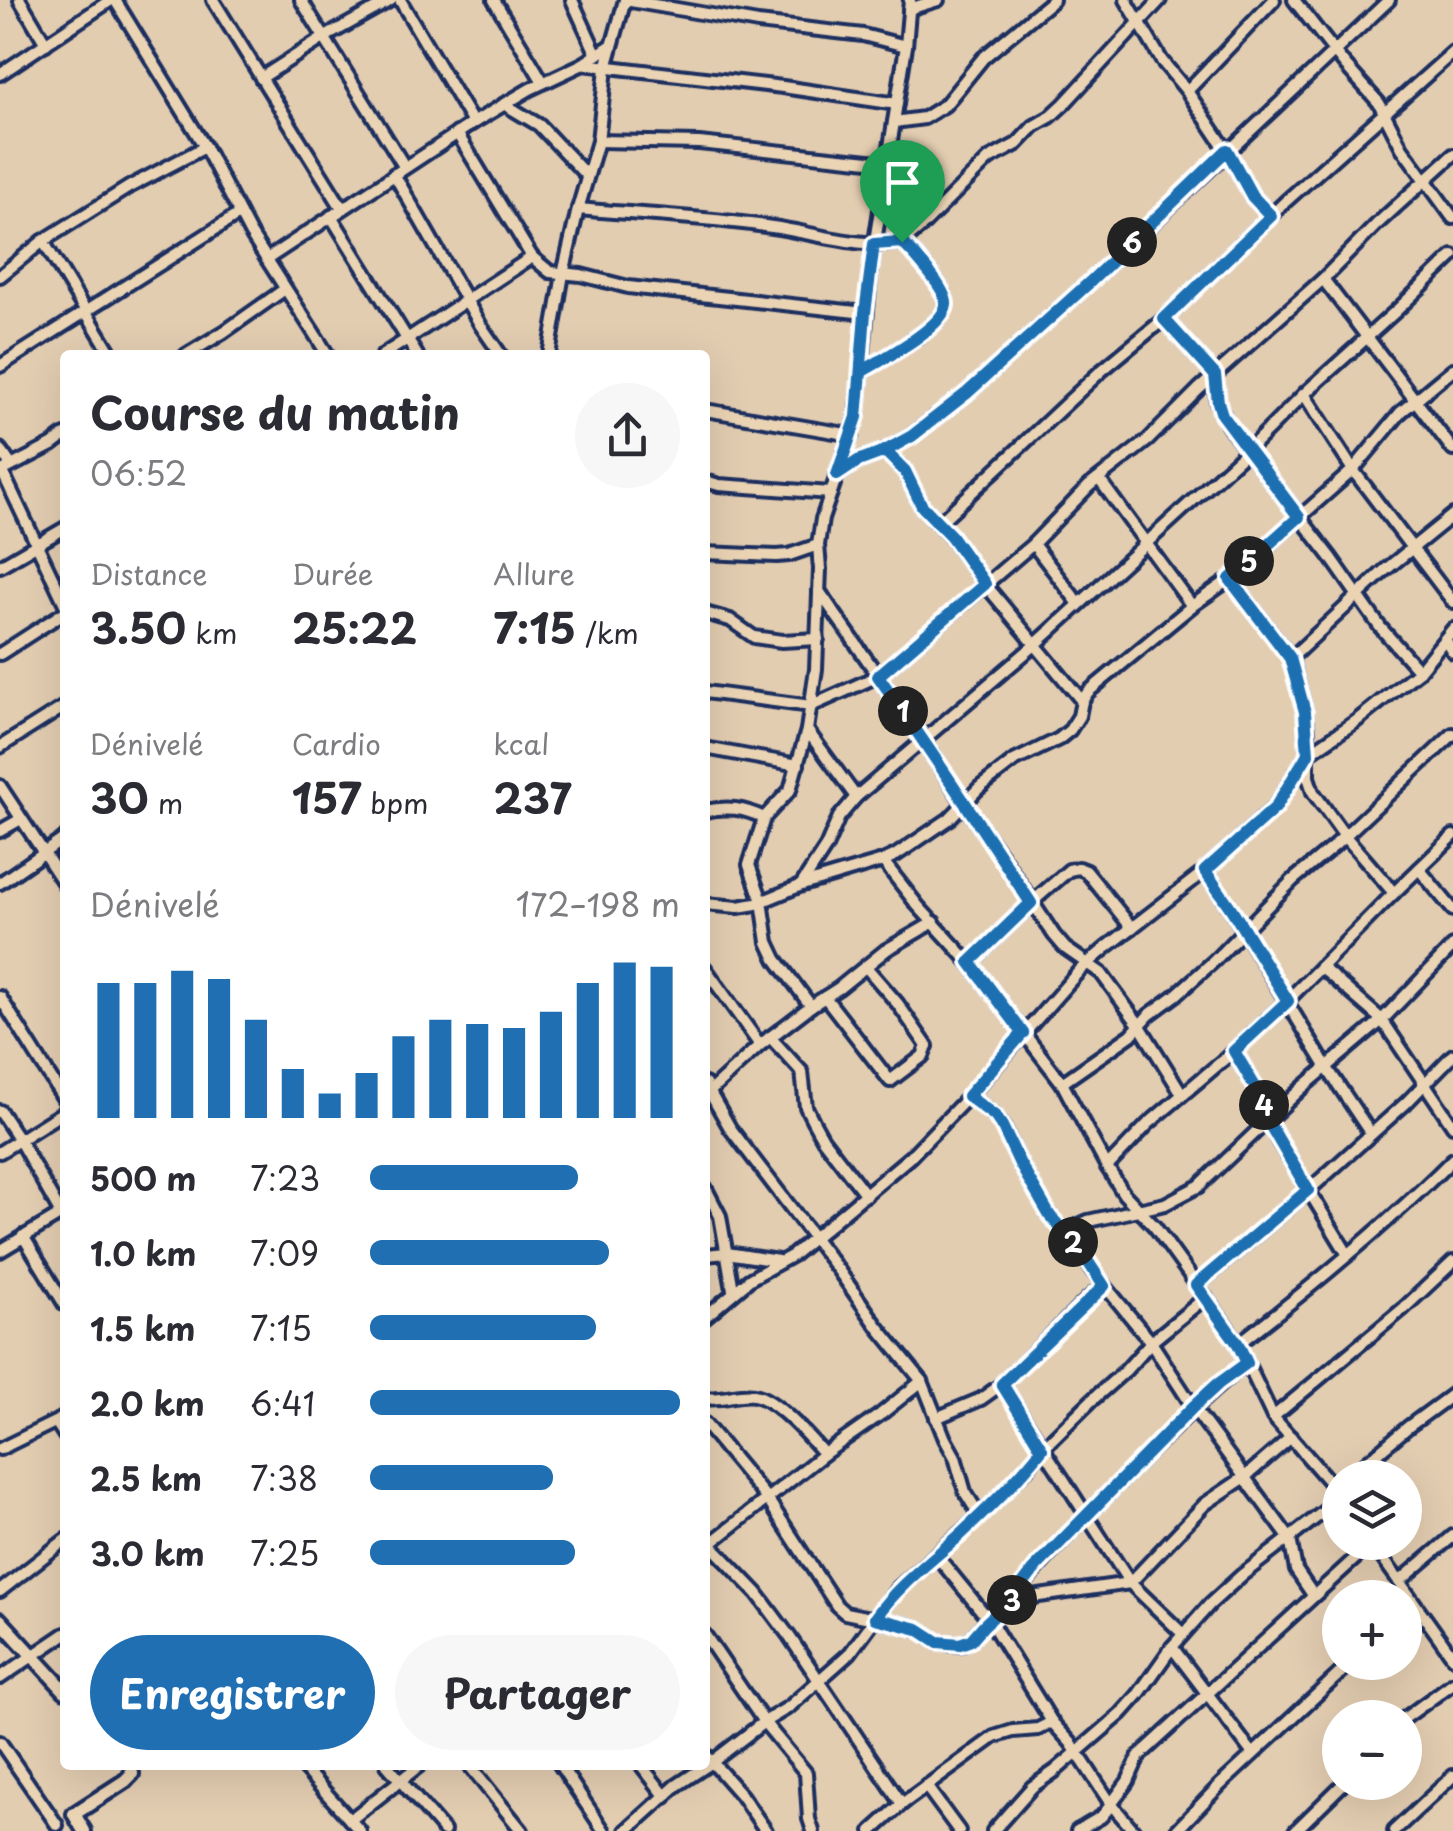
<!DOCTYPE html>
<html lang="fr">
<head>
<meta charset="utf-8">
<style>
  body { margin:0; font-family:"Playpen Sans",sans-serif; background:#f7f7f7; color:#2b2b33; height:100vh; display:flex; flex-direction:column; font-size:38px; white-space:nowrap }
  * { box-sizing:border-box; margin:0 }
  p { font-size:32px; color:#7c7c81 }
  .icon { flex:none; width:55px; height:55px; fill:none; stroke:currentColor; stroke-width:2; stroke-linecap:round; stroke-linejoin:round }
  .map { position:relative; flex:1; overflow:hidden }
  .side { position:absolute; left:60px; top:350px; width:650px; height:1420px; display:flex; flex-direction:column; background:#fff; border-radius:10px; box-shadow:0 10px 40px #0002 }
  .side>* { flex:none }
  .fabs { position:absolute; left:1322px; top:1460px; display:grid; gap:20px }
  .fabs a { display:grid; place-items:center; width:100px; height:100px; border-radius:50%; background:#fff; box-shadow:0 10px 40px #0002; font-size:50px }
  .pin { position:absolute; display:grid; place-items:center; width:85px; height:85px; color:#fff; margin:-102px -42px; border-radius:50% 50% 50% 0; rotate:-45deg; box-shadow:0 0 10px #0007 }
  .pin .icon { rotate:45deg }
  .km { position:absolute; width:50px; height:50px; margin:-25px; border-radius:50%; background:#222; color:#fff; font-size:28px; line-height:50px; text-align:center }
  .round { display:grid; place-items:center; flex:none; width:105px; height:105px; border-radius:52px; background:#f7f7f7 }
  .overview { display:flex; align-items:center; justify-content:space-between; height:170px; padding:0 30px }
  h1 { font-size:45px; font-weight:700; line-height:75px }
  .stats { display:grid; grid-template-columns:repeat(3,1fr); gap:15px; height:170px; padding:10px 30px }
  .stats div { display:grid; align-content:center }
  .stats b { font-size:42px; font-weight:700 }
  .stats small { font-size:28px; font-weight:400 }
  .stats p { font-size:28px }
  .chart { height:280px; padding:20px 30px }
  .chart p { display:flex; justify-content:space-between }
  .chart svg { width:100%; height:180px; margin-top:10px; stroke:#1f6fb2; stroke-width:6 }
  .button { display:flex; gap:20px; margin-top:auto; padding:20px 30px }
  .button a { flex:1; height:115px; border-radius:60px; background:#1f6fb2; color:#fff; font-size:40px; font-weight:700; line-height:115px; text-align:center }
  .button a+a { background:#f7f7f7; color:#2b2b33 }
  ul { padding:0 30px; list-style:none; font-size:32px }
  li { display:grid; grid-template-columns:160px 120px 1fr; align-items:center; height:75px }
  li i { height:25px; border-radius:12px; background:#1f6fb2 }
  .map>svg:first-child { display:block }
  .lines { fill:none; stroke-linecap:round; stroke-linejoin:round }
  .minor-casing { stroke:#1b2f5e; stroke-width:18 }
  .tertiary-casing { stroke:#1b2f5e; stroke-width:20 }
  .minor { stroke:#ebd4b4; stroke-width:10 }
  .tertiary { stroke:#ebd4b4; stroke-width:12 }
  .route-casing { stroke:#fff; stroke-width:20 }
  .route { stroke:#1f6fb2; stroke-width:12 }
</style>
</head>
<body>
<div class="map">
<svg width="1453" height="1831" viewBox="0 0 1453 1831">
  <rect width="100%" height="100%" fill="#e3cdb1"/>
  <filter id="ink" filterUnits="userSpaceOnUse"><feTurbulence type="fractalNoise" baseFrequency=".01" numOctaves="2"/><feDisplacementMap in="SourceGraphic" scale="20" xChannelSelector="R" yChannelSelector="G"/><feConvolveMatrix kernelMatrix="1 2 1 2 8 2 1 2 1" color-interpolation-filters="sRGB"/></filter>
  <g filter="url(#ink)">
    <g class="lines">
      <defs>
        <g id="minor">
          <polyline points="20,0 46,44"/>
          <polyline points="115,0 205,147 250,233 328,355"/>
          <polyline points="213,0 342,208"/>
          <polyline points="301,0 404,166"/>
          <polyline points="400,0 473,123"/>
          <polyline points="494,0 543,82"/>
          <polyline points="572,0 597,55"/>
          <polyline points="625,0 758,23 863,35 906,46"/>
          <polyline points="1126,0 1162,61 1187,91 1227,151 1252,196 1271,216"/>
          <polyline points="1294,0 1345,65 1379,103 1402,148 1453,218"/>
          <polyline points="909,9 938,0"/>
          <polyline points="583,64 783,87 897,104"/>
          <polyline points="0,74 111,0"/>
          <polyline points="261,78 325,37 391,0"/>
          <polyline points="1187,91 1274,0"/>
          <polyline points="504,104 539,125 587,176"/>
          <polyline points="894,122 924,118 945,105 983,58 1053,0"/>
          <polyline points="457,133 532,257 550,272 581,275 628,287 865,313"/>
          <polyline points="598,141 699,143 888,163"/>
          <polyline points="394,174 481,326 501,355"/>
          <path d="M578 209C643 215 707 217 772 227 814 233 860 249 903 242 917 258 937 277 945 298 954 323 879 361 861 372"/>
          <polyline points="331,216 417,355"/>
          <polyline points="43,241 112,355"/>
          <polyline points="903,242 922,226 989,159 1017,144 1034,126 1050,117 1064,104 1160,0"/>
          <polyline points="267,259 473,123 530,89 583,64 612,45"/>
          <polyline points="0,276 43,241 129,187 205,147"/>
          <polyline points="1323,279 1453,450"/>
          <polyline points="1164,319 1215,375 1217,402 1228,425 1330,556 1380,627 1419,671"/>
          <polyline points="186,355 224,332 285,289"/>
          <polyline points="383,355 532,257"/>
          <polyline points="549,355 563,274 578,209 598,141 606,68 625,0"/>
          <polyline points="0,366 239,214"/>
          <polyline points="1304,394 1353,470 1453,602"/>
          <polyline points="705,410 852,435"/>
          <polyline points="0,449 11,465"/>
          <polyline points="885,451 905,471 922,506 951,537 985,584 1082,701"/>
          <polyline points="2,471 65,604"/>
          <polyline points="0,472 52,445 65,435"/>
          <polyline points="838,475 858,461 885,451 911,436 967,393 1090,282 1389,0"/>
          <polyline points="1099,479 1192,606"/>
          <polyline points="705,481 719,485 831,493"/>
          <polyline points="939,523 1100,372 1164,319 1286,201 1453,52"/>
          <polyline points="1033,544 1079,604"/>
          <polyline points="705,553 777,556 789,555 818,545"/>
          <polyline points="0,566 65,528"/>
          <polyline points="1230,579 1291,658 1305,711 1308,732 1308,777 1313,792 1344,835 1394,893"/>
          <polyline points="819,591 923,740 964,804 1000,853 1054,935 1065,948 1101,973 1140,1026 1182,1094"/>
          <polyline points="705,613 730,620 754,637 782,641 818,639"/>
          <polyline points="1445,639 1453,652"/>
          <polyline points="0,654 65,612"/>
          <polyline points="1291,658 1384,571 1453,515"/>
          <polyline points="705,692 811,706 878,676 1033,544 1089,486 1148,440 1199,389 1323,279 1377,224 1453,155"/>
          <polyline points="807,730 856,797"/>
          <polyline points="0,747 65,706"/>
          <polyline points="705,748 798,765"/>
          <polyline points="0,786 65,885"/>
          <path d="M705 811C727 806 744 808 764 818"/>
          <polyline points="0,831 21,819"/>
          <polyline points="883,861 918,906 970,963 1062,1083 1107,1167 1124,1194 1155,1227 1227,1327 1238,1344 1273,1417 1340,1494"/>
          <polyline points="1419,869 1453,910"/>
          <polyline points="1205,871 1275,807 1308,754 1355,722 1419,671 1453,629"/>
          <polyline points="0,883 65,838"/>
          <polyline points="802,884 826,847 839,817 856,797 1036,644 1249,449 1304,394 1396,311 1453,256"/>
          <polyline points="705,904 738,907 756,904 802,885 883,861 896,855 949,819 979,788 1014,761 1059,739 1070,730 1079,716 1082,701 1088,692 1192,606 1230,579 1353,470 1401,412 1453,369"/>
          <polyline points="970,963 1031,903 1069,870 1078,868 1086,871 1132,928"/>
          <polyline points="1321,967 1382,1020 1453,1126"/>
          <polyline points="705,968 760,1045"/>
          <polyline points="0,997 65,1101"/>
          <polyline points="825,997 890,1081 923,1056 927,1046 898,1004 866,967"/>
          <polyline points="811,1006 776,959 768,942 762,901 749,865 764,818 790,790 807,730 816,669 820,569 818,545 822,519 857,417 871,267 906,46 910,0"/>
          <polyline points="770,1037 802,1072 806,1107 813,1121 823,1139 866,1195"/>
          <polyline points="1234,1051 1257,1090 1270,1125 1279,1142 1348,1255"/>
          <polyline points="1062,1083 1131,1035 1149,1015 1176,995 1214,961 1293,880 1334,846 1453,734"/>
          <polyline points="705,1084 730,1128 839,1271 878,1327 922,1381 945,1439 955,1457 965,1492 980,1516"/>
          <polyline points="708,1093 760,1045 811,1006 839,988 886,950 934,922"/>
          <polyline points="969,1096 995,1116 1003,1126 1020,1164 1050,1216 1079,1248 1092,1270 1151,1342 1193,1407 1290,1539 1296,1570 1313,1595"/>
          <polyline points="0,1111 20,1141 61,1214"/>
          <polyline points="0,1152 65,1111"/>
          <polyline points="1107,1167 1148,1124 1234,1051 1287,1001 1394,893 1453,836"/>
          <polyline points="705,1187 720,1216 733,1290"/>
          <polyline points="1064,1232 1088,1221 1165,1204 1199,1186 1302,1088 1382,1020 1453,946"/>
          <polyline points="23,1236 65,1305"/>
          <polyline points="0,1251 63,1213"/>
          <polyline points="705,1255 727,1253 778,1261"/>
          <polyline points="1197,1285 1309,1190 1406,1103 1453,1055"/>
          <polyline points="705,1317 750,1279 793,1255 911,1156 969,1096 1080,970 1107,947 1205,871 1232,911 1327,1068 1371,1134"/>
          <path d="M1238 1344C1313 1286 1386 1226 1453 1159"/>
          <polyline points="1002,1384 1130,1583 1205,1504 1245,1477 1291,1437"/>
          <path d="M705 1398C723 1401 739 1392 754 1395 776 1399 809 1437 824 1454"/>
          <polyline points="1273,1417 1404,1308 1453,1262"/>
          <polyline points="936,1418 981,1399 1002,1384 1088,1299 1104,1285"/>
          <polyline points="56,1422 65,1436"/>
          <polyline points="705,1424 768,1500 837,1606 845,1613 905,1625 918,1629 938,1642 960,1645 971,1639 983,1625 1011,1600 1130,1583 1183,1634"/>
          <polyline points="0,1449 65,1417"/>
          <polyline points="1348,1478 1408,1427 1453,1394"/>
          <polyline points="705,1535 710,1544 757,1593 789,1636 902,1804"/>
          <polyline points="1371,1542 1453,1657"/>
          <polyline points="706,1547 824,1454 881,1414 922,1381"/>
          <polyline points="936,1555 990,1621 1052,1722"/>
          <polyline points="1399,1582 1453,1536"/>
          <polyline points="0,1591 65,1540"/>
          <path d="M1011 1600C1055 1545 1105 1497 1155 1447 1185 1418 1213 1388 1247 1363"/>
          <polyline points="705,1635 764,1722 806,1773 809,1819 813,1831"/>
          <polyline points="1172,1647 1253,1754"/>
          <polyline points="0,1678 65,1634"/>
          <polyline points="1405,1718 1453,1683"/>
          <polyline points="0,1742 57,1825"/>
          <polyline points="705,1754 741,1795 766,1831"/>
          <polyline points="301,1765 360,1831"/>
          <polyline points="387,1765 444,1831"/>
          <polyline points="469,1765 522,1831"/>
          <polyline points="560,1765 604,1831"/>
          <polyline points="641,1765 666,1797"/>
          <polyline points="926,1786 959,1831"/>
          <polyline points="350,1820 420,1765"/>
          <polyline points="626,1831 676,1786 712,1762 764,1722 789,1707 850,1653 897,1589 980,1516 1027,1469 1042,1449 1092,1400 1126,1370 1151,1342 1206,1297"/>
          <polyline points="872,1831 902,1804 994,1737 1013,1731 1038,1729 1052,1722 1071,1743 1111,1804 1134,1831"/>
          <polyline points="993,1831 1032,1787 1055,1771 1121,1714 1138,1695 1172,1647 1210,1604 1242,1575 1340,1499"/>
          <polyline points="1077,1831 1101,1817 1107,1810 1128,1781 1139,1756 1372,1543"/>
          <polyline points="1176,1831 1220,1785 1352,1662"/>
          <polyline points="1295,1831 1345,1782"/>
          <polyline points="1394,1831 1453,1776"/>
        </g>
        <g id="tertiary">
          <polyline points="0,1620 65,1691"/>
          <polyline points="84,1831 74,1814 125,1781 132,1774 131,1765"/>
        </g>
      </defs>
      <!-- minor casing -->
      <use href="#minor" class="minor-casing"/>
      <!-- tertiary casing -->
      <use href="#tertiary" class="tertiary-casing"/>
      <!-- minor -->
      <use href="#minor" class="minor"/>
      <!-- tertiary -->
      <use href="#tertiary" class="tertiary"/>
    </g>
  </g>
  <g class="lines" filter="url(#ink)">
    <defs>
      <path id="route" d="M902 242 874 244 865 313 857 417 837 475 858 461 885 451 905 471 922 506 951 536 985 584 878 676C931 750 981 827 1031 903L970 962 1023 1033 968 1096 995 1116 1002 1126 1020 1164 1050 1216 1079 1248 1104 1286 1002 1384 1042 1449C1018 1480 989 1508 960 1535 930 1562 898 1585 875 1618L918 1629 938 1642 960 1644 971 1640 984 1625 1011 1600 1037 1566 1193 1407 1218 1384 1247 1363 1238 1344 1196 1285 1308 1190 1270 1125 1257 1090 1234 1051 1288 1001 1232 910 1205 871 1275 808 1308 754 1305 712 1290 658 1230 579 1299 517 1222 415 1218 402 1215 375 1164 319 1271 216 1252 196 1227 150 1090 282 967 393 912 436 885 451 858 461 837 475 857 417 861 372C881 360 943 328 946 305 948 290 913 253 902 242"/>
    </defs>
    <!-- route casing -->
    <use href="#route" class="route-casing"/>
    <!-- route -->
    <use href="#route" class="route"/>
  </g>
</svg>
<div class="fabs">
<a><svg class="icon" aria-label="layers" viewBox="0 0 24 24"><path d="M12 4l9 5-9 5-9-5zM3 14l9 5 9-5"/></svg></a>
<a>+</a>
<a>−</a>
</div>
<div class="pin" style="left:902px;top:242px;background:#1e9e55"><svg class="icon" aria-label="arrive" viewBox="0 0 24 24"><path d="M6 21V4h12l-3 4 3 4H6"/></svg></div>
<b class="km" style="left:903px;top:711px">1</b>
<b class="km" style="left:1073px;top:1242px">2</b>
<b class="km" style="left:1012px;top:1600px">3</b>
<b class="km" style="left:1264px;top:1105px">4</b>
<b class="km" style="left:1249px;top:561px">5</b>
<b class="km" style="left:1132px;top:242px">6</b>
<section class="side">
<div class="overview"><div><h1>Course du matin</h1><p>06:52</p></div><a class="round"><svg class="icon" aria-label="share" viewBox="0 0 24 24"><path d="M12 15V3M7 8l5-5 5 5M5 13v7h14v-7"/></svg></a></div>
<div class="stats">
<div><p>Distance</p><b>3.50<small> km</small></b></div>
<div><p>Durée</p><b>25:22</b></div>
<div><p>Allure</p><b>7:15<small> /km</small></b></div>
</div>
<div class="stats">
<div><p>Dénivelé</p><b>30<small> m</small></b></div>
<div><p>Cardio</p><b>157<small> bpm</small></b></div>
<div><p>kcal</p><b>237</b></div>
</div>
<div class="chart"><p><span>Dénivelé</span>172–198 m</p>
<svg viewBox="0 0 160 44" preserveAspectRatio="none"><path d="M5 44V11M15 44V11M25 44V8M35 44V10M45 44V20M55 44V32M65 44V38M75 44V33M85 44V24M95 44V20M105 44V21M115 44V22M125 44V18M135 44V11M145 44V6M155 44V7"/></svg>
</div>
<ul>
<li><b>500 m</b>7:23<i style="width:67%"></i></li>
<li><b>1.0 km</b>7:09<i style="width:77%"></i></li>
<li><b>1.5 km</b>7:15<i style="width:73%"></i></li>
<li><b>2.0 km</b>6:41<i style="width:100%"></i></li>
<li><b>2.5 km</b>7:38<i style="width:59%"></i></li>
<li><b>3.0 km</b>7:25<i style="width:66%"></i></li>
</ul>
<div class="button"><a>Enregistrer</a><a>Partager</a></div>
</section>
</div>
</body>
</html>
